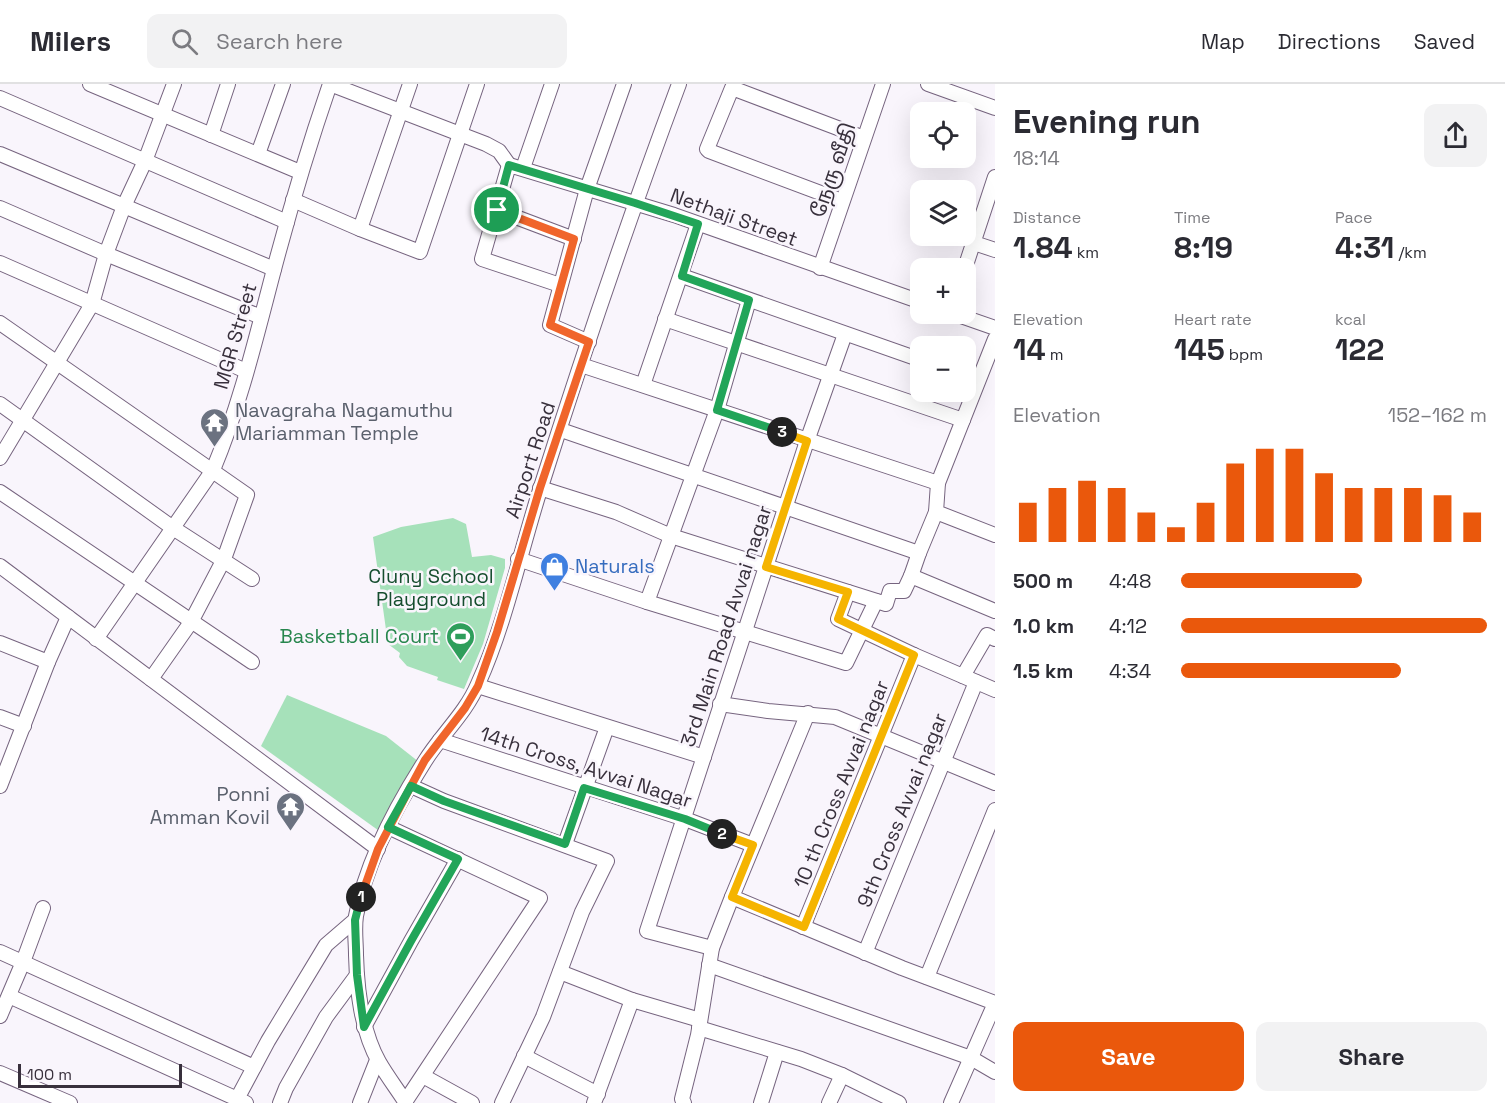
<!DOCTYPE html>
<html lang="en">
<head>
<meta charset="utf-8">
<style>
  body { margin:0; font-family:"Space Grotesk","Noto Sans Tamil",sans-serif; background:#f2f2f3; color:#2b2b33; height:100vh; display:flex; flex-direction:column; font-size:22px; white-space:nowrap }
  * { box-sizing:border-box; margin:0 }
  p { font-size:20px; color:#7c7c81 }
  .icon { flex:none; width:33px; height:33px; fill:none; stroke:currentColor; stroke-width:2; stroke-linecap:round; stroke-linejoin:round }
  .map { position:relative; flex:1; overflow:hidden }
  .drawer { display:flex; flex-direction:column; background:#fff; width:510px }
  .drawer>* { flex:none }
  .controls { position:absolute; left:910px; top:18px; display:grid; gap:12px }
  .controls a { display:grid; place-items:center; width:66px; height:66px; border-radius:12px; background:#fff; box-shadow:0 6px 24px #0002; font-size:30px }
  .scale { position:absolute; left:18px; bottom:15px; width:164px; box-sizing:border-box; padding-left:6px; border:3px solid #38303c; border-top:0; font-size:16px; line-height:21px; white-space:nowrap; color:#38303c; -webkit-text-stroke:4px #f9f5fc; paint-order:stroke }
  .pin { position:absolute; display:grid; place-items:center; width:51px; height:51px; color:#fff; margin:-26px; border:3px solid #fff; border-radius:50%; box-shadow:0 2px 6px #0007 }
  .km { position:absolute; width:30px; height:30px; margin:-15px; border-radius:50%; background:#222; color:#fff; font-size:16px; line-height:30px; text-align:center }
  .round { display:grid; place-items:center; flex:none; width:63px; height:63px; border-radius:12px; background:#f2f2f3 }
  .headline { display:flex; align-items:center; justify-content:space-between; height:102px; padding:0 18px }
  h1 { font-size:33px; font-weight:700; line-height:45px }
  .figures { display:grid; grid-template-columns:repeat(3,1fr); gap:9px; height:102px; padding:6px 18px }
  .figures div { display:grid; align-content:center }
  .figures b { font-size:30px; font-weight:700 }
  .figures small { font-size:16px; font-weight:400 }
  .figures p { font-size:16px }
  .chart { height:168px; padding:12px 18px }
  .chart p { display:flex; justify-content:space-between }
  .chart svg { width:100%; height:108px; margin-top:6px; stroke:#ea580c; stroke-width:6 }
  .cta { display:flex; gap:12px; margin-top:auto; padding:12px 18px }
  .cta a { flex:1; height:69px; border-radius:12px; background:#ea580c; color:#fff; font-size:24px; font-weight:700; line-height:69px; text-align:center }
  .cta a+a { background:#f2f2f3; color:#2b2b33 }
  ul { padding:0 18px; list-style:none; font-size:20px }
  li { display:grid; grid-template-columns:96px 72px 1fr; align-items:center; height:45px }
  li i { height:15px; border-radius:8px; background:#ea580c }
  header { display:flex; align-items:center; gap:36px; box-sizing:border-box; height:84px; padding:0 30px; background:#fff; border-bottom:2px solid #e1e1e2 }
  header strong { font-size:28px }
  nav { display:flex; gap:33px; margin-inline-start:auto; font-size:21px }
  .search { width:420px; height:54px; background:#f2f2f3; display:flex; align-items:center; gap:15px; box-sizing:border-box; padding:0 21px; border-radius:12px; color:#7c7c81; font-size:22px }
  main { display:flex; flex:1; min-height:0 }
  .map>svg:first-child { display:block }
  .green { fill:#a6e1ba }
  .lines { fill:none; stroke-linecap:round; stroke-linejoin:round }
  .minor-casing { stroke:#76647f; stroke-width:16 }
  .minor { stroke:#fff; stroke-width:14 }
  .split-1-casing { stroke:#fff; stroke-width:12 }
  .split-2-casing { stroke:#fff; stroke-width:12 }
  .split-3-casing { stroke:#fff; stroke-width:12 }
  .split-4-casing { stroke:#fff; stroke-width:12 }
  .split-1 { stroke:#f0652b; stroke-width:8 }
  .split-2 { stroke:#22a559; stroke-width:8 }
  .split-3 { stroke:#f5b400; stroke-width:8 }
  .split-4 { stroke:#22a559; stroke-width:8 }
  .labels { text-anchor:middle; dominant-baseline:central; stroke-width:5; stroke-linejoin:round; paint-order:stroke }
  .street-label { font-size:20px; fill:#38303c; stroke:#f9f5fc }
  .worship-label { font-size:20px; fill:#5b616d; stroke:#f9f5fc; text-anchor:start }
  .shop-label { font-size:20px; fill:#366cbe; stroke:#f9f5fc; text-anchor:start }
  .park-label { font-size:20px; fill:#154d2e; stroke:#f9f5fc }
  .leisure-label { font-size:20px; fill:#27864d; stroke:#f9f5fc; text-anchor:end }
</style>
</head>
<body>
<header>
<strong>Milers</strong>
<div class="search"><svg class="icon" aria-label="search" viewBox="0 0 24 24"><circle cx="10" cy="10" r="6"/><path d="M15 15l6 6"/></svg>Search here</div>
<nav><a>Map</a><a>Directions</a><a>Saved</a></nav>
</header>
<main>
<div class="map">
<svg width="995" height="1019" viewBox="0 0 995 1019">
  <rect width="100%" height="100%" fill="#f9f5fc"/>
  <!-- green -->
  <g class="green">
    <polygon points="453,434 466,440 472,473 491,471 505,475 505,484 483,560 464,605 437,596 438,593 407,582 399,573 400,569 388,560 373,453 401,443"/>
    <polygon points="287,611 386,652 419,678 382,749 261,662"/>
  </g>
  <g class="lines">
    <defs>
      <g id="minor">
        <polyline points="90,0 300,88"/>
        <polyline points="330,0 486,60 499,67 509,81"/>
        <polyline points="928,0 995,24"/>
        <polyline points="0,14 287,138"/>
        <polyline points="211,51 228,0"/>
        <polyline points="0,70 274,185"/>
        <polyline points="258,70 283,0"/>
        <polyline points="523,84 552,0"/>
        <polyline points="293,116 360,145 420,168 477,0"/>
        <polyline points="842,117 709,67 707,65 732,4 864,54"/>
        <polyline points="0,124 106,170 261,233"/>
        <polyline points="497,126 574,155"/>
        <polyline points="360,145 410,0"/>
        <polyline points="974,159 995,166"/>
        <polyline points="0,179 246,287"/>
        <polyline points="820,184 883,0"/>
        <polyline points="965,184 995,93"/>
        <polyline points="682,192 921,276"/>
        <polyline points="560,201 482,175 509,81 674,131 921,218"/>
        <polyline points="955,230 995,244"/>
        <polyline points="665,235 963,336"/>
        <polyline points="0,239 247,411 224,475 191,538 151,595"/>
        <polyline points="995,255 938,399 936,428 995,451"/>
        <polyline points="589,258 550,241 587,105 624,0"/>
        <polyline points="581,281 938,399"/>
        <polyline points="643,301 698,140"/>
        <polyline points="0,320 173,444 252,495"/>
        <polyline points="561,346 919,469 911,492"/>
        <polyline points="0,374 92,220 106,170 124,122 145,77 174,0"/>
        <polyline points="540,404 616,428 671,452 886,520 890,507 904,507 911,492 995,527"/>
        <polyline points="0,408 252,578"/>
        <polyline points="919,469 936,428"/>
        <polyline points="518,475 647,518 846,579 876,517"/>
        <polyline points="0,482 378,765"/>
        <polyline points="848,508 838,535 914,571 995,606"/>
        <polyline points="647,518 717,326 749,216"/>
        <path d="M96 555 213 386C239 324 255 258 272 193 289 128 308 64 330 0"/>
        <polyline points="0,559 48,578"/>
        <polyline points="963,592 987,551 995,555"/>
        <polyline points="478,602 704,673"/>
        <polyline points="720,620 768,627 835,633 995,699"/>
        <polyline points="808,629 732,813 902,884 995,919 951,1019"/>
        <polyline points="0,633 24,642"/>
        <polyline points="440,656 685,735 753,761"/>
        <polyline points="0,702 48,578 68,533"/>
        <polyline points="411,702 444,717 607,777 582,828 543,933 502,1019"/>
        <polyline points="388,743 540,814 405,1018"/>
        <polyline points="565,760 607,643"/>
        <polyline points="803,843 914,571"/>
        <polyline points="712,864 647,847 807,357 845,250"/>
        <polyline points="0,868 254,983"/>
        <polyline points="865,869 976,598"/>
        <polyline points="709,881 971,974 995,988"/>
        <polyline points="560,888 632,916 700,936"/>
        <polyline points="927,893 995,726"/>
        <polyline points="9,912 246,1019"/>
        <polyline points="0,932 23,878 43,824"/>
        <polyline points="364,943 411,857 458,775"/>
        <polyline points="699,944 801,975 842,991 899,1019"/>
        <polyline points="524,972 598,1010"/>
        <polyline points="0,989 70,1019"/>
        <polyline points="423,992 472,1019"/>
        <polyline points="237,1015 268,957 326,861 355,836"/>
        <polyline points="280,1019 286,1004 326,933 357,891"/>
        <polyline points="360,1019 377,976"/>
        <path d="M406 1019C397 1005 387 992 379 978 361 946 357 906 356 871 356 858 354 845 356 832 366 778 395 724 425 677 441 651 466 629 478 600 505 541 520 469 540 406 583 270 629 134 679 0"/>
        <polyline points="594,1019 632,916"/>
        <polyline points="684,1019 682,1015 698,951 712,864 732,813"/>
        <polyline points="761,1019 777,968"/>
        <polyline points="829,1019 842,991"/>
      </g>
    </defs>
    <!-- minor casing -->
    <use href="#minor" class="minor-casing"/>
    <!-- minor -->
    <use href="#minor" class="minor"/>
  </g>
  <g class="lines">
    <defs>
      <polyline id="split-1" points="361,813 378,765 411,702 425,676 465,624 478,602 497,548 540,404 589,258 550,241 574,155 497,126"/>
      <polyline id="split-2" points="361,813 355,836 357,891 364,943 411,857 458,775 388,743 411,702 444,717 565,760 584,704 685,735 722,750"/>
      <polyline id="split-3" points="722,750 753,761 732,813 804,843 914,571 838,535 848,508 766,483 807,357 782,348"/>
      <polyline id="split-4" points="497,126 509,81 635,119 698,140 682,192 749,216 717,326 782,348"/>
    </defs>
    <!-- split-1 casing -->
    <use href="#split-1" class="split-1-casing"/>
    <!-- split-2 casing -->
    <use href="#split-2" class="split-2-casing"/>
    <!-- split-3 casing -->
    <use href="#split-3" class="split-3-casing"/>
    <!-- split-4 casing -->
    <use href="#split-4" class="split-4-casing"/>
    <!-- split-1 -->
    <use href="#split-1" class="split-1"/>
    <!-- split-2 -->
    <use href="#split-2" class="split-2"/>
    <!-- split-3 -->
    <use href="#split-3" class="split-3"/>
    <!-- split-4 -->
    <use href="#split-4" class="split-4"/>
  </g>
  <!-- icons -->
  <defs>
    <symbol id="temple-pin" viewBox="-11 -11 22 30"><path d="M0 17L-7.5 6A9.5 9.5 0 1 1 7.5 6Z" fill="#6b7280" stroke="#f9f5fc"/><path d="M0-6L5-2H3V0L6.5 2.5H4V6H1.5V3h-3V6H-4V2.5H-6.5L-3 0V-2H-5Z" fill="#fff"/></symbol>
    <symbol id="shop-pin" viewBox="-11 -11 22 30"><path d="M0 17L-7.5 6A9.5 9.5 0 1 1 7.5 6Z" fill="#3f7fe0" stroke="#f9f5fc"/><path d="M-5-2.5h2.3a2.7 3.5 0 0 1 5.4 0H5L5.5 6h-11ZM-1.5-2.5h3a1.5 2.3 0 0 0-3 0Z" fill="#fff"/></symbol>
    <symbol id="stadium-pin" viewBox="-11 -11 22 30"><path d="M0 17L-7.5 6A9.5 9.5 0 1 1 7.5 6Z" fill="#2e9e5b" stroke="#f9f5fc"/><path d="M0-5a6.5 5 0 1 0 0 10a6.5 5 0 1 0 0-10ZM-3.5-1.8h7v3.6h-7Z" fill="#fff"/></symbol>
  </defs>
  <g fill-rule="evenodd">
    <use href="#temple-pin" x="198" y="322" width="33" height="45"/>
    <use href="#shop-pin" x="538" y="466" width="33" height="45"/>
    <use href="#stadium-pin" x="444" y="536" width="33" height="45"/>
    <use href="#temple-pin" x="274" y="706" width="33" height="45"/>
  </g>
  <g class="labels">
    <!-- street labels -->
    <g class="street-label">
      <text transform="translate(833 86) rotate(-71)">நேரு வீதி</text>
      <text transform="translate(734 133) rotate(20)">Nethaji Street</text>
      <text transform="translate(235 252) rotate(-74)">MGR Street</text>
      <text transform="translate(530 376) rotate(-72)">Airport Road</text>
      <text transform="translate(726 542) rotate(-72)">3rd Main Road Avvai nagar</text>
      <text transform="translate(586 683) rotate(18)">14th Cross, Avvai Nagar</text>
      <text transform="translate(841 700) rotate(-68)">10 th Cross Avvai nagar</text>
      <text transform="translate(902 726) rotate(-68)">9th Cross Avvai nagar</text>
    </g>
    <!-- worship labels -->
    <g class="worship-label">
      <text x="235" y="326">Navagraha Nagamuthu<tspan x="235" dy="23">Mariamman Temple</tspan></text>
      <text x="270" y="710" text-anchor="end">Ponni<tspan x="270" dy="23">Amman Kovil</tspan></text>
    </g>
    <!-- shop labels -->
    <g class="shop-label">
      <text x="575" y="482">Naturals</text>
    </g>
    <!-- park labels -->
    <g class="park-label">
      <text x="431" y="492">Cluny School<tspan x="431" dy="23">Playground</tspan></text>
    </g>
    <!-- leisure labels -->
    <g class="leisure-label">
      <text x="439" y="552">Basketball Court</text>
    </g>
  </g>
</svg>
<div class="controls">
<a><svg class="icon" aria-label="locate" viewBox="0 0 24 24"><circle cx="12" cy="12" r="6"/><path d="M12 2v4M12 18v4M2 12h4M18 12h4"/></svg></a>
<a><svg class="icon" aria-label="layers" viewBox="0 0 24 24"><path d="M12 4l9 5-9 5-9-5zM3 14l9 5 9-5"/></svg></a>
<a>+</a>
<a>−</a>
</div>
<div class="scale">100 m</div>
<div class="pin" style="left:497px;top:126px;background:#1e9e55"><svg class="icon" aria-label="arrive" viewBox="0 0 24 24"><path d="M6 21V4h12l-3 4 3 4H6"/></svg></div>
<b class="km" style="left:361px;top:813px">1</b>
<b class="km" style="left:722px;top:750px">2</b>
<b class="km" style="left:782px;top:348px">3</b>
</div>
<section class="drawer">
<div class="headline"><div><h1>Evening run</h1><p>18:14</p></div><a class="round"><svg class="icon" aria-label="share" viewBox="0 0 24 24"><path d="M12 15V3M7 8l5-5 5 5M5 13v7h14v-7"/></svg></a></div>
<div class="figures">
<div><p>Distance</p><b>1.84<small> km</small></b></div>
<div><p>Time</p><b>8:19</b></div>
<div><p>Pace</p><b>4:31<small> /km</small></b></div>
</div>
<div class="figures">
<div><p>Elevation</p><b>14<small> m</small></b></div>
<div><p>Heart rate</p><b>145<small> bpm</small></b></div>
<div><p>kcal</p><b>122</b></div>
</div>
<div class="chart"><p><span>Elevation</span>152–162 m</p>
<svg viewBox="0 0 160 44" preserveAspectRatio="none"><path d="M5 44V28M15 44V22M25 44V19M35 44V22M45 44V32M55 44V38M65 44V28M75 44V12M85 44V6M95 44V6M105 44V16M115 44V22M125 44V22M135 44V22M145 44V25M155 44V32"/></svg>
</div>
<ul>
<li><b>500 m</b>4:48<i style="width:59%"></i></li>
<li><b>1.0 km</b>4:12<i style="width:100%"></i></li>
<li><b>1.5 km</b>4:34<i style="width:72%"></i></li>
</ul>
<div class="cta"><a>Save</a><a>Share</a></div>
</section>
</main>
</body>
</html>
